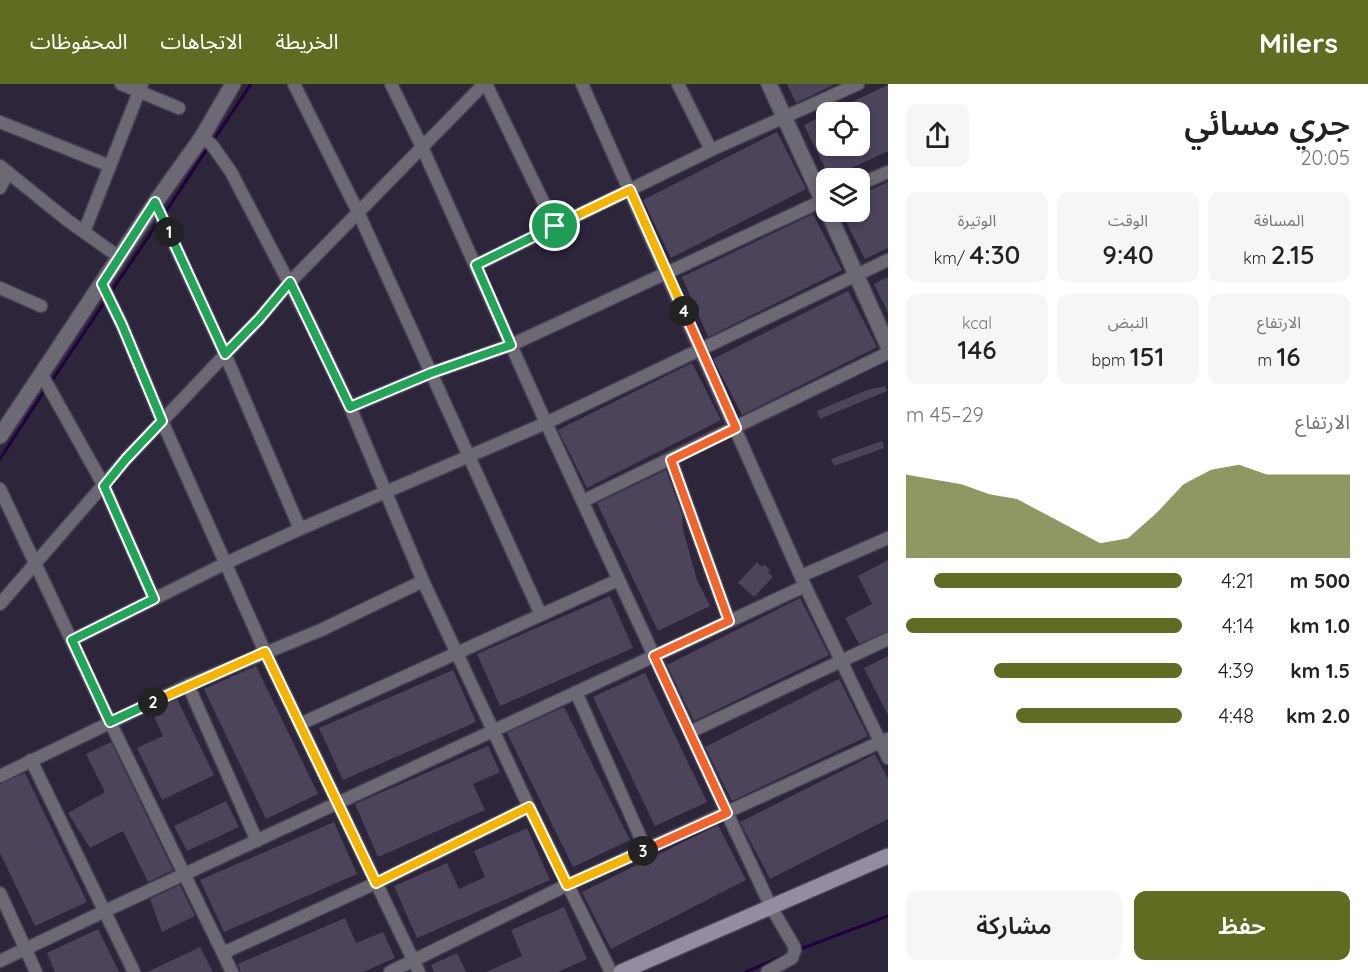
<!DOCTYPE html>
<html lang="ar">
<head>
<meta charset="utf-8">
<style>
  body { margin:0; font-family:Quicksand,"Noto Sans Arabic",sans-serif; background:#f6f6f6; color:#222; direction:rtl; height:100vh; display:flex; flex-direction:column; font-size:22px; white-space:nowrap }
  * { box-sizing:border-box; margin:0 }
  p { font-size:20px; color:#767676 }
  .icon { flex:none; width:33px; height:33px; fill:none; stroke:currentColor; stroke-width:2; stroke-linecap:round; stroke-linejoin:round }
  .map { position:relative; flex:1; overflow:hidden; direction:ltr }
  .sheet { display:flex; flex-direction:column; background:#fff; width:480px }
  .sheet>* { flex:none }
  .controls { position:absolute; left:816px; top:18px; display:grid; gap:12px }
  .controls a { display:grid; place-items:center; width:54px; height:54px; border-radius:12px; background:#fff; box-shadow:0 3px 9px #0003; font-size:30px }
  .pin { position:absolute; display:grid; place-items:center; width:51px; height:51px; color:#fff; margin:-26px; border:3px solid #fff; border-radius:50%; box-shadow:0 2px 6px #0007 }
  .km { position:absolute; width:30px; height:30px; margin:-15px; border-radius:50%; background:#222; color:#fff; font-size:16px; line-height:30px; text-align:center }
  .round { display:grid; place-items:center; flex:none; width:63px; height:63px; border-radius:12px; background:#f6f6f6 }
  .headline { display:flex; align-items:center; justify-content:space-between; height:102px; padding:0 18px }
  h1 { font-size:33px; font-weight:600; line-height:45px }
  .figures { display:grid; grid-template-columns:repeat(3,1fr); gap:9px; height:102px; padding:6px 18px }
  .figures div { display:grid; align-content:center; border-radius:12px; background:#f6f6f6; text-align:center }
  .figures b { font-size:26px; font-weight:600 }
  .figures small { font-size:16px; font-weight:400 }
  .figures p { font-size:16px }
  .chart { height:168px; padding:12px 18px }
  .chart p { display:flex; justify-content:space-between }
  .chart svg { width:100%; height:108px; margin-top:6px; fill:#5e6d21; opacity:.7 }
  .primary-button { display:flex; gap:12px; margin-top:auto; padding:12px 18px }
  .primary-button a { flex:1; height:69px; border-radius:12px; background:#5e6d21; color:#fff; font-size:24px; font-weight:600; line-height:69px; text-align:center }
  .primary-button a+a { background:#f6f6f6; color:#222 }
  ul { padding:0 18px; list-style:none; font-size:20px }
  li { display:grid; grid-template-columns:96px 72px 1fr; align-items:center; height:45px }
  li i { height:15px; border-radius:8px; background:#5e6d21 }
  header { display:flex; align-items:center; gap:36px; box-sizing:border-box; height:84px; padding:0 30px; background:#5e6d21; color:#fff }
  header strong { font-size:28px }
  nav { display:flex; gap:33px; margin-inline-start:auto; font-size:21px }
  main { display:flex; flex:1; min-height:0 }
  .map>svg:first-child { display:block }
  .lines { fill:none; stroke-linecap:round; stroke-linejoin:round }
  .stream { stroke:#1f013c; stroke-width:3 }
  .building { fill:#4c445b }
  .minor-casing { stroke:#484054; stroke-width:15 }
  .tertiary-casing { stroke:#484054; stroke-width:18 }
  .secondary-casing { stroke:#484054; stroke-width:18 }
  .minor { stroke:#6d6974; stroke-width:12 }
  .tertiary { stroke:#6d6974; stroke-width:15 }
  .secondary { stroke:#938d9f; stroke-width:15 }
  .split-1-casing { stroke:#fff; stroke-width:12 }
  .split-2-casing { stroke:#fff; stroke-width:12 }
  .split-3-casing { stroke:#fff; stroke-width:12 }
  .split-4-casing { stroke:#fff; stroke-width:12 }
  .split-5-casing { stroke:#fff; stroke-width:12 }
  .split-1 { stroke:#22a559; stroke-width:8 }
  .split-2 { stroke:#22a559; stroke-width:8 }
  .split-3 { stroke:#f5b400; stroke-width:8 }
  .split-4 { stroke:#f0652b; stroke-width:8 }
  .split-5 { stroke:#f5b400; stroke-width:8 }
</style>
</head>
<body>
<header>
<strong>Milers</strong>
<nav><a>الخريطة</a><a>الاتجاهات</a><a>المحفوظات</a></nav>
</header>
<main>
<section class="sheet">
<div class="headline"><div><h1>جري مسائي</h1><p>20:05</p></div><a class="round"><svg class="icon" aria-label="share" viewBox="0 0 24 24"><path d="M12 15V3M7 8l5-5 5 5M5 13v7h14v-7"/></svg></a></div>
<div class="figures">
<div><p>المسافة</p><b>2.15<small> km</small></b></div>
<div><p>الوقت</p><b>9:40</b></div>
<div><p>الوتيرة</p><b>4:30<small> /km</small></b></div>
</div>
<div class="figures">
<div><p>الارتفاع</p><b>16<small> m</small></b></div>
<div><p>النبض</p><b>151<small> bpm</small></b></div>
<div><p>kcal</p><b>146</b></div>
</div>
<div class="chart"><p><span>الارتفاع</span>29–45 m</p>
<svg viewBox="0 0 160 44" preserveAspectRatio="none"><path d="M0 44V10L10 12L20 14L30 18L40 20L50 26L60 32L70 38L80 36L90 26L100 14L110 8L120 6L130 10L140 10L150 10L160 10V44z"/></svg>
</div>
<ul>
<li><b>500 m</b>4:21<i style="width:90%"></i></li>
<li><b>1.0 km</b>4:14<i style="width:100%"></i></li>
<li><b>1.5 km</b>4:39<i style="width:68%"></i></li>
<li><b>2.0 km</b>4:48<i style="width:60%"></i></li>
</ul>
<div class="primary-button"><a>حفظ</a><a>مشاركة</a></div>
</section>
<div class="map">
<svg width="888" height="888" viewBox="0 0 888 888">
  <rect width="100%" height="100%" fill="#2d253a"/>
  <g class="lines">
    <!-- stream -->
    <g class="stream">
      <polyline points="213,57 251,0"/>
      <polyline points="165,129 209,62"/>
      <polyline points="111,208 159,137"/>
      <polyline points="51,298 106,216"/>
      <polyline points="0,375 45,306"/>
      <polyline points="798,866 888,832"/>
      <polyline points="746,888 783,872"/>
    </g>
  </g>
  <!-- building -->
  <g class="building">
    <polygon points="787,0 835,0 796,19"/>
    <polygon points="888,1 888,67 830,94 804,41 826,30 826,62 860,62 860,28 830,28"/>
    <polygon points="777,48 806,105 671,174 643,116"/>
    <polygon points="888,98 888,164 865,175 841,128 860,128 860,111"/>
    <polygon points="813,130 842,186 708,253 682,193"/>
    <polygon points="888,193 888,229 874,200"/>
    <polygon points="848,207 877,263 742,331 713,275"/>
    <polygon points="692,279 721,336 587,404 558,346"/>
    <polygon points="885,302 887,307 820,335 817,327 867,306"/>
    <polygon points="882,357 884,364 834,382 831,375"/>
    <polygon points="666,386 682,430 683,446 697,496 710,522 658,547 597,419"/>
    <polygon points="888,476 888,547 859,560 845,534 872,520 858,492"/>
    <polygon points="757,478 762,483 764,480 770,486 768,488 773,493 754,513 738,499"/>
    <polygon points="610,512 633,564 500,622 477,570"/>
    <polygon points="800,514 829,571 694,637 667,581"/>
    <polygon points="888,572 888,631 864,584"/>
    <polygon points="256,582 318,710 266,735 204,605"/>
    <polygon points="453,586 476,638 343,696 319,644"/>
    <polygon points="645,589 707,718 655,742 593,613"/>
    <polygon points="839,595 868,652 732,717 705,663"/>
    <polygon points="177,615 214,691 162,716 137,664 163,652 152,628"/>
    <polygon points="564,623 630,756 573,783 507,649"/>
    <polygon points="111,658 173,786 148,798 123,747 90,764 68,729 105,708 86,670"/>
    <polygon points="488,662 500,688 473,700 485,726 378,773 355,720"/>
    <polygon points="875,670 888,695 888,735 770,795 740,738"/>
    <polygon points="25,689 87,818 35,842 0,769 0,700"/>
    <polygon points="226,717 239,743 187,767 174,742"/>
    <polygon points="334,738 357,790 224,848 200,796"/>
    <polygon points="718,741 746,796 611,865 582,808"/>
    <polygon points="527,744 550,796 417,854 394,802 447,779 459,805 485,793 474,767"/>
    <polygon points="180,801 195,832 162,848 150,815"/>
    <polygon points="564,823 587,875 558,888 486,888 522,872 511,846"/>
    <polygon points="345,834 356,859 383,848 395,874 363,888 241,888 238,880"/>
    <polygon points="98,845 119,888 55,888 47,869"/>
    <polygon points="200,863 213,888 147,888 175,875"/>
    <polygon points="457,869 466,888 434,888 431,881"/>
  </g>
  <g class="lines">
    <defs>
      <g id="minor">
        <polyline points="121,0 179,24"/>
        <polyline points="294,0 358,128 541,531"/>
        <polyline points="391,0 422,63 546,339 727,729 771,823 794,862 795,866 792,874 767,888"/>
        <polyline points="486,0 555,142"/>
        <polyline points="582,0 805,502 888,674"/>
        <polyline points="678,0 711,66"/>
        <polyline points="0,38 110,82"/>
        <polyline points="202,53 212,61 231,88 310,239 350,323 423,497 529,723 611,888"/>
        <polyline points="0,82 67,136 119,173"/>
        <polyline points="860,100 888,88"/>
        <polyline points="0,104 8,88"/>
        <polyline points="155,119 225,270 300,445"/>
        <polyline points="84,148 142,0"/>
        <polyline points="476,181 711,66 858,0"/>
        <polyline points="102,200 122,241 162,337 265,568 419,888"/>
        <polyline points="0,204 41,222"/>
        <polyline points="42,291 104,402 154,515"/>
        <polyline points="350,323 431,289 511,261 826,115"/>
        <polyline points="671,376 729,537"/>
        <polyline points="0,405 110,638 232,888"/>
        <polyline points="583,417 888,269"/>
        <polyline points="801,492 888,454"/>
        <polyline points="0,520 126,375 259,235 290,198 484,0"/>
        <polyline points="72,556 226,479 300,445 546,339 888,176"/>
        <polyline points="188,601 257,757"/>
        <polyline points="576,608 646,766"/>
        <polyline points="300,640 618,496"/>
        <polyline points="690,648 888,555"/>
        <polyline points="31,676 134,888"/>
        <polyline points="0,692 188,601 321,546 423,497"/>
        <polyline points="0,809 36,888"/>
        <polyline points="223,869 376,799 529,723"/>
        <polyline points="0,877 105,827 805,502"/>
        <polyline points="390,888 567,801 887,655"/>
      </g>
      <g id="tertiary">
        <polyline points="769,0 826,124"/>
        <polyline points="828,128 888,262"/>
        <polyline points="0,352 155,119 202,53 233,0"/>
      </g>
      <polyline id="secondary" points="621,888 888,772"/>
    </defs>
    <!-- minor casing -->
    <use href="#minor" class="minor-casing"/>
    <!-- tertiary casing -->
    <use href="#tertiary" class="tertiary-casing"/>
    <!-- secondary casing -->
    <use href="#secondary" class="secondary-casing"/>
    <!-- minor -->
    <use href="#minor" class="minor"/>
    <!-- tertiary -->
    <use href="#tertiary" class="tertiary"/>
    <!-- secondary -->
    <use href="#secondary" class="secondary"/>
  </g>
  <g class="lines">
    <defs>
      <polyline id="split-1" points="169,148 225,270 259,235 290,198 350,323 431,289 511,261 476,181 555,142"/>
      <polyline id="split-2" points="153,618 110,638 72,556 154,515 104,402 126,375 162,337 122,241 102,200 155,118 169,148"/>
      <polyline id="split-3" points="153,618 265,568 376,799 529,723 567,801 643,767"/>
      <polyline id="split-4" points="643,767 727,729 654,572 729,537 671,376 736,344 684,227"/>
      <polyline id="split-5" points="555,142 630,106 684,227"/>
    </defs>
    <!-- split-1 casing -->
    <use href="#split-1" class="split-1-casing"/>
    <!-- split-2 casing -->
    <use href="#split-2" class="split-2-casing"/>
    <!-- split-3 casing -->
    <use href="#split-3" class="split-3-casing"/>
    <!-- split-4 casing -->
    <use href="#split-4" class="split-4-casing"/>
    <!-- split-5 casing -->
    <use href="#split-5" class="split-5-casing"/>
    <!-- split-1 -->
    <use href="#split-1" class="split-1"/>
    <!-- split-2 -->
    <use href="#split-2" class="split-2"/>
    <!-- split-3 -->
    <use href="#split-3" class="split-3"/>
    <!-- split-4 -->
    <use href="#split-4" class="split-4"/>
    <!-- split-5 -->
    <use href="#split-5" class="split-5"/>
  </g>
</svg>
<div class="controls">
<a><svg class="icon" aria-label="locate" viewBox="0 0 24 24"><circle cx="12" cy="12" r="6"/><path d="M12 2v4M12 18v4M2 12h4M18 12h4"/></svg></a>
<a><svg class="icon" aria-label="layers" viewBox="0 0 24 24"><path d="M12 4l9 5-9 5-9-5zM3 14l9 5 9-5"/></svg></a>
</div>
<div class="pin" style="left:555px;top:142px;background:#1e9e55"><svg class="icon" aria-label="arrive" viewBox="0 0 24 24"><path d="M6 21V4h12l-3 4 3 4H6"/></svg></div>
<b class="km" style="left:169px;top:148px">1</b>
<b class="km" style="left:153px;top:618px">2</b>
<b class="km" style="left:643px;top:767px">3</b>
<b class="km" style="left:684px;top:227px">4</b>
</div>
</main>
</body>
</html>
